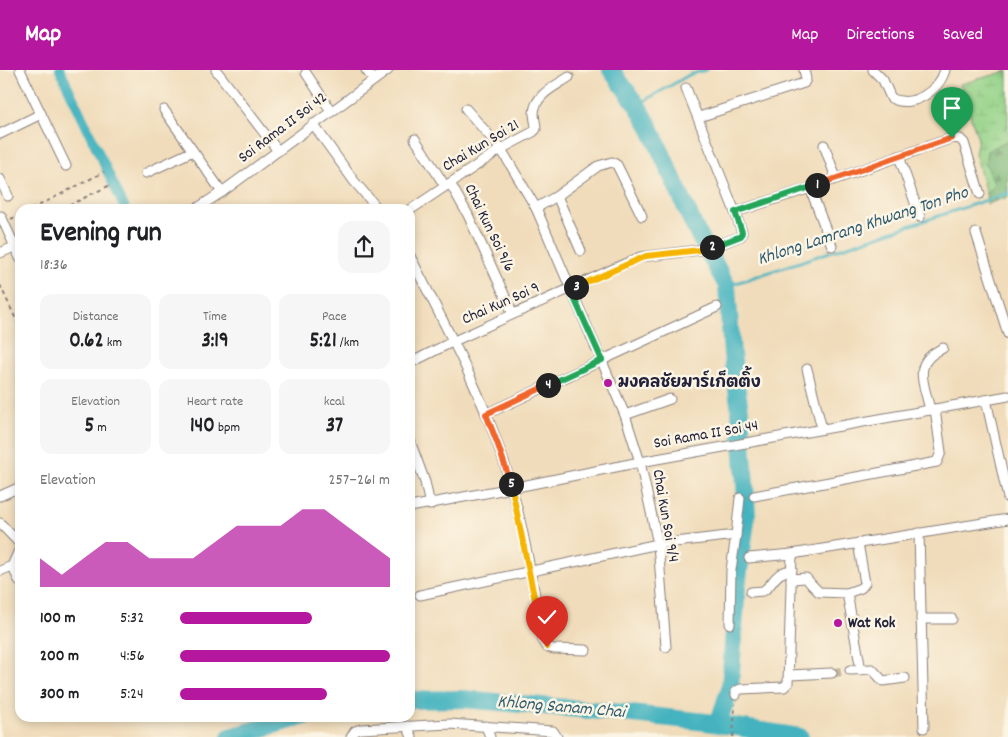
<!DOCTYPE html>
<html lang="en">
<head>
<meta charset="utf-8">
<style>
  body { margin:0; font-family:Dekko,"Playpen Sans Thai",sans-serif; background:#f6f6f6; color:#202124; height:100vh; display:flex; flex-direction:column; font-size:19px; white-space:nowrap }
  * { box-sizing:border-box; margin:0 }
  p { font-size:16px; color:#757577 }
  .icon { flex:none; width:28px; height:28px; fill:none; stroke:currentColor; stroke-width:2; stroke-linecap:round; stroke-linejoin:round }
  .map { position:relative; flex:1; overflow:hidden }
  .sheet { position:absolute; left:15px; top:134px; width:400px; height:518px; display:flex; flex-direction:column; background:#fff; border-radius:15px; box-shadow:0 2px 8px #0003 }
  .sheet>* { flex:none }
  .pin { position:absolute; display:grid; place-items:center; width:42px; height:42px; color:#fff; margin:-51px -21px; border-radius:50% 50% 50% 0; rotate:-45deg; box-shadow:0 0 5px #0007 }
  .pin .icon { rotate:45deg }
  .km { position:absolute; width:25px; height:25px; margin:-12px; border-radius:50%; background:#222; color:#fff; font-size:14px; line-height:25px; text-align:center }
  .round { display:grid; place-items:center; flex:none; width:52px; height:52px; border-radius:15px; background:#f6f6f6 }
  .headline { display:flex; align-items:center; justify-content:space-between; height:85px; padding:0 25px }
  h1 { font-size:28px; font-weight:800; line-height:38px }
  .figures { display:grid; grid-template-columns:repeat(3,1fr); gap:8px; height:85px; padding:5px 25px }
  .figures div { display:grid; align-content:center; border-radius:12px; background:#f6f6f6; text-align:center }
  .figures b { font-size:21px; font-weight:800 }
  .figures small { font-size:14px; font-weight:400 }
  .figures p { font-size:14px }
  .chart { height:140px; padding:10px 25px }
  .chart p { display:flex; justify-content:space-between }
  .chart svg { width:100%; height:90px; margin-top:5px; fill:#b5179e; opacity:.7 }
  ul { padding:0 25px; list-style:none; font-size:16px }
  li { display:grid; grid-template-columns:80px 60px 1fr; align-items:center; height:38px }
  li i { height:12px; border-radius:6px; background:#b5179e }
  header { display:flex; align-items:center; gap:30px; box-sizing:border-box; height:70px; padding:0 25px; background:#b5179e; color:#fff }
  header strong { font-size:24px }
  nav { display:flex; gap:28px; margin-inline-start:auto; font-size:18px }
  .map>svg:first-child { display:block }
  .forest { fill:url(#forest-firs); stroke:#4d6c58 }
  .wetland { fill:url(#wetland-marsh); stroke:#5c7a62 }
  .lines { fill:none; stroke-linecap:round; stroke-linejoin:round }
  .stream { stroke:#44b3bf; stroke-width:3 }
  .canal { stroke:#44b3bf; stroke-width:10 }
  .river { stroke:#44b3bf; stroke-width:18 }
  .minor-tunnel { stroke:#c7b7a1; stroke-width:9; stroke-dasharray:9 4.5; stroke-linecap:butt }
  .minor-casing { stroke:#897f7a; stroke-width:11 }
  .path { stroke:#897f7a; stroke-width:2; stroke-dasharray:4 4; stroke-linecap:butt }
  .minor { stroke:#fff; stroke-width:9 }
  .split-1-casing { stroke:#fff; stroke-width:10 }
  .split-2-casing { stroke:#fff; stroke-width:10 }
  .split-3-casing { stroke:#fff; stroke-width:10 }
  .split-4-casing { stroke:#fff; stroke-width:10 }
  .split-5-casing { stroke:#fff; stroke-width:10 }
  .split-6-casing { stroke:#fff; stroke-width:10 }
  .split-1 { stroke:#f0652b; stroke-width:6 }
  .split-2 { stroke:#22a559; stroke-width:6 }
  .split-3 { stroke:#f5b400; stroke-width:6 }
  .split-4 { stroke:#22a559; stroke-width:6 }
  .split-5 { stroke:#f0652b; stroke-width:6 }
  .split-6 { stroke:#f5b400; stroke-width:6 }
  .poi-dot { fill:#b5179e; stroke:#fcf5e5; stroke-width:2 }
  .labels { text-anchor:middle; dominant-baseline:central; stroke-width:5; stroke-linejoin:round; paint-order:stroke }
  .street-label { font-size:16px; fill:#22223b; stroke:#fcf5e5 }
  .poi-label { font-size:16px; font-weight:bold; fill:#22223b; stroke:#fcf5e5; text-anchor:start }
  .water-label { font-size:18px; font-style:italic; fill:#305c70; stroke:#fcf5e5 }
</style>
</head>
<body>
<header>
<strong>Map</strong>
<nav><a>Map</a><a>Directions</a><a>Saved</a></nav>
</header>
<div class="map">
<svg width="1008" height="667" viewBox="0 0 1008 667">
  <defs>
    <pattern id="forest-firs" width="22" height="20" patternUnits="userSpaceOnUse" patternTransform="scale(1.25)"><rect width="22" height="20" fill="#78b575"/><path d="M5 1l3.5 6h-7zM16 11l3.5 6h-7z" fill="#629361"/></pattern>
    <pattern id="wetland-marsh" width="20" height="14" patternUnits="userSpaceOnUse" patternTransform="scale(1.25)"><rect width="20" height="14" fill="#95d389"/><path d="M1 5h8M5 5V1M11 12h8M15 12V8" fill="none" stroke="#80b577"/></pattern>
  </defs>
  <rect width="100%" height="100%" fill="#fcf5e5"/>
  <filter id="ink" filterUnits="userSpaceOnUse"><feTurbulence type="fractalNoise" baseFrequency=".02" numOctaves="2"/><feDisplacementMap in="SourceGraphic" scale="10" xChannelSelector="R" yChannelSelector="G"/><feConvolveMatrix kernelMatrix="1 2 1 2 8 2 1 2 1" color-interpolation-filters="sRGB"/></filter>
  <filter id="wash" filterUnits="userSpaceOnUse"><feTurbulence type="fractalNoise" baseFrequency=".0096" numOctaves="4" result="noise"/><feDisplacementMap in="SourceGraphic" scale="20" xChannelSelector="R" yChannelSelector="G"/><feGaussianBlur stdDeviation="1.12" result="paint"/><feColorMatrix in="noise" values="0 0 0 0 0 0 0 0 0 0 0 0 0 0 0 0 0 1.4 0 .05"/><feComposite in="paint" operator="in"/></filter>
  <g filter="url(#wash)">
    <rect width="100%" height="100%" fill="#f0dcba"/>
    <!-- forest -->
    <polygon class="forest" points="1008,70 1008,127 987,134 986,124 994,113 985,91 987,81"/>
    <!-- wetland -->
    <polygon class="wetland" points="1008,1 1008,70 987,81 985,91 994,113 986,124 975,83 978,69 960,14"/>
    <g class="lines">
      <!-- stream -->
      <g class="stream">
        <polyline points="637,35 689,5 706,0"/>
        <polyline points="727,216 1008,123"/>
      </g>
      <!-- canal -->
      <polyline class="canal" points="60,0 125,139"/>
      <!-- river -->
      <g class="river">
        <polyline points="611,0 637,35 649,55 695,158 727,216 732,284 740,341 747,444 737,516 730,618 718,654"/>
        <polyline points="410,630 463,629 613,642 706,652 800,667"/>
        <polyline points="230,667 305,646"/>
      </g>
    </g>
  </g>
  <g filter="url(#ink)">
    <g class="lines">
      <!-- minor-tunnel -->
      <polyline class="minor-tunnel" points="832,603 850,600"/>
      <defs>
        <g id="minor">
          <polyline points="20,0 66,96"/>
          <polyline points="216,0 278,81"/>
          <polyline points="366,0 374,10"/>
          <path d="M873 0 883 10 891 28C912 39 939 21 945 0"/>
          <polyline points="306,3 331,41"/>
          <polyline points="466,39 501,79 536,138 625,345 640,392 658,474 666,577"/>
          <polyline points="164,40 222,122"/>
          <polyline points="699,47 804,13 806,9 804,0"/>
          <polyline points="313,54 354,111 378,139"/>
          <polyline points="0,64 41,44"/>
          <polyline points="415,69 445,116"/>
          <polyline points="824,75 836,108"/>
          <polyline points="899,86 920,147"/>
          <polyline points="146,103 193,81"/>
          <polyline points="0,109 8,126"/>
          <polyline points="450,113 468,145 513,244"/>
          <polyline points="810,118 832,176"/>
          <polyline points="557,126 581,181"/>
          <polyline points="536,138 557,126 598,96 612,92 617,95 642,146"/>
          <polyline points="196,139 222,122 388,0"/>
          <path d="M410 140 501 79 533 62 536 59C536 53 534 48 534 43 535 24 556 16 569 7"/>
          <polyline points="735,142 810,118 952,68 960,69 964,73 980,124"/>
          <polyline points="1,146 20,188"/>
          <polyline points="976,163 1008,264"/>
          <polyline points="0,183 14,177"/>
          <path d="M410 186C441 248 475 309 498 375 521 437 531 505 543 570L547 577 554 579 586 580"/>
          <polyline points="410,293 454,271 640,187 699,180 718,175 741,166 742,162 735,142 686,18"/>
          <polyline points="807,299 822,359"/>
          <polyline points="986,330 1008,428"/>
          <path d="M930 340C924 312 911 293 943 278"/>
          <polyline points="486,344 717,237"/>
          <polyline points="625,345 670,329"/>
          <polyline points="410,371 425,412 430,435"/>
          <polyline points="0,426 20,417"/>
          <polyline points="754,426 937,392 941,382 935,339"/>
          <polyline points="410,437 512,418 640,392 1008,326"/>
          <polyline points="0,453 20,474"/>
          <polyline points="919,463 924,658"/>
          <polyline points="749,488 792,484"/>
          <polyline points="12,496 20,512"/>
          <polyline points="0,501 12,496 20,478"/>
          <polyline points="791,509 806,508 812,515 819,522 847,523 861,600"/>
          <path d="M751 522 763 521C775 513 774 502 792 500"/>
          <polyline points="847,523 861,518 865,513 858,473"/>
          <polyline points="420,525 658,474 736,465 740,428"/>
          <polyline points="921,549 952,549"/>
          <polyline points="730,554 731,500 736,465"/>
          <polyline points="850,600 872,599 883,611 905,608"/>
          <polyline points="789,605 832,603"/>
          <polyline points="736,625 736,621 741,619 784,617 788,613 792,484 1008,449"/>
          <polyline points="407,656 412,667"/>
          <polyline points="486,656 490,667"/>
          <polyline points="351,667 355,661 361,659 449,654 553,661 557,667"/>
        </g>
      </defs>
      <!-- minor casing -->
      <use href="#minor" class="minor-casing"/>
      <!-- path -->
      <g class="path">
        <polyline points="32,139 104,102"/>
        <polyline points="62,139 110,115"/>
        <polyline points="11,149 20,145"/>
        <polyline points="0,215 20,258"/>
        <polyline points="733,667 735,634"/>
      </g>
      <!-- minor -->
      <use href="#minor" class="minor"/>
    </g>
  </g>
  <g class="lines" filter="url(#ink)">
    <defs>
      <polyline id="split-1" points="817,115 952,68"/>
      <polyline id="split-2" points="712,177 741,166 742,162 735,142 817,115"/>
      <polyline id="split-3" points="576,217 646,186 700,180 712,177"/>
      <polyline id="split-4" points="548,315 602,290 570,219 576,217"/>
      <polyline id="split-5" points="511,414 498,375 486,344 548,315"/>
      <polyline id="split-6" points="511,414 543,570 547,577"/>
    </defs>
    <!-- split-1 casing -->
    <use href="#split-1" class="split-1-casing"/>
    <!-- split-2 casing -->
    <use href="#split-2" class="split-2-casing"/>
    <!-- split-3 casing -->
    <use href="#split-3" class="split-3-casing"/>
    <!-- split-4 casing -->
    <use href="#split-4" class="split-4-casing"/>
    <!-- split-5 casing -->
    <use href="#split-5" class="split-5-casing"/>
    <!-- split-6 casing -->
    <use href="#split-6" class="split-6-casing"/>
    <!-- split-1 -->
    <use href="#split-1" class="split-1"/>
    <!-- split-2 -->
    <use href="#split-2" class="split-2"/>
    <!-- split-3 -->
    <use href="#split-3" class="split-3"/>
    <!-- split-4 -->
    <use href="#split-4" class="split-4"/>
    <!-- split-5 -->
    <use href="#split-5" class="split-5"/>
    <!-- split-6 -->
    <use href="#split-6" class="split-6"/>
  </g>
  <!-- markers -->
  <g class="poi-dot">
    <circle cx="608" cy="313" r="5"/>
    <circle cx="838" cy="553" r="5"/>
  </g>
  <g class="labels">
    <!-- street labels -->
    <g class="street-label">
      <text transform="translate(283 58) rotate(-37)">Soi Rama II Soi 42</text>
      <text transform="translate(481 76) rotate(-31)">Chai Kun Soi 21</text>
      <text transform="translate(489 158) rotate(64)">Chai Kun Soi 9/6</text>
      <text transform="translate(501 234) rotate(-24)">Chai Kun Soi 9</text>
      <text transform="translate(706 365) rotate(-10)">Soi Rama II Soi 44</text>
      <text transform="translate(665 446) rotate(80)">Chai Kun Soi 9/4</text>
    </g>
    <!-- poi labels -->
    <g class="poi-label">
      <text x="618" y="313">มงคลชัยมาร์เก็ตติ้ง</text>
      <text x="848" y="553">Wat Kok</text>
    </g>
    <!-- water labels -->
    <g class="water-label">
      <text transform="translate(863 157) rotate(-18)">Khlong Lamrang Khwang Ton Pho</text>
      <text transform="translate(561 638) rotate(5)">Khlong Sanam Chai</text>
    </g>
  </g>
</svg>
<div class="pin" style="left:952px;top:68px;background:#1e9e55"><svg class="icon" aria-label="arrive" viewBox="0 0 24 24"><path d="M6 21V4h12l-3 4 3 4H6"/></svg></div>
<div class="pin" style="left:547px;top:577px;background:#d93025"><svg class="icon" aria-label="check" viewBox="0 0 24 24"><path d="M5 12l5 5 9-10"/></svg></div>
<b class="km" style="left:817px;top:115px">1</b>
<b class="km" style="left:712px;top:177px">2</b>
<b class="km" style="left:576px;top:217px">3</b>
<b class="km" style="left:548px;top:315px">4</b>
<b class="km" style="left:511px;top:414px">5</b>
<section class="sheet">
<div class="headline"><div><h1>Evening run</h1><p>18:36</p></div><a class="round"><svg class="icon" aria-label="share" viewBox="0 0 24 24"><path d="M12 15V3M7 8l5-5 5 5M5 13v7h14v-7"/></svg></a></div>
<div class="figures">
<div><p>Distance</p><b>0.62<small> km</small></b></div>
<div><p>Time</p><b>3:19</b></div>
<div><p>Pace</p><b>5:21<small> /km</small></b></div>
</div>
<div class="figures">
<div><p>Elevation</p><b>5<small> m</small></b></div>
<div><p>Heart rate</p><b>140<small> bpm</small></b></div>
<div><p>kcal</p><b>37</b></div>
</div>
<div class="chart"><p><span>Elevation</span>257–261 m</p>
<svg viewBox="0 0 160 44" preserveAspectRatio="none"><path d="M0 44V30L10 38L20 30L30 22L40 22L50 30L60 30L70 30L80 22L90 14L100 14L110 14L120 6L130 6L140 14L150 22L160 30V44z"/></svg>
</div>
<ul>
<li><b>100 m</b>5:32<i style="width:63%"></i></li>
<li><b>200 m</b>4:56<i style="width:100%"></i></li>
<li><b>300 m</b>5:24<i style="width:70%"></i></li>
</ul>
</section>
</div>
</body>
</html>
